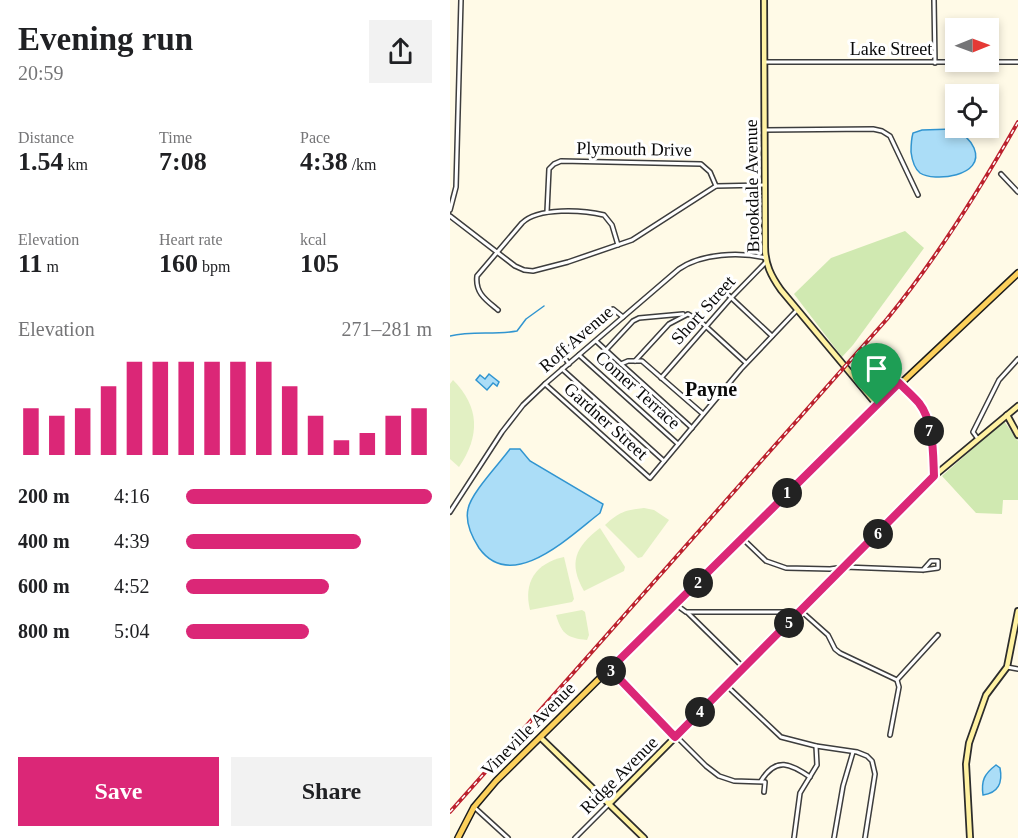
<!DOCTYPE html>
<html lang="en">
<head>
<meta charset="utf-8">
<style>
  body { margin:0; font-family:"Times New Roman",serif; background:#f2f2f2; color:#202124; height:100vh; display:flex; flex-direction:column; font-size:22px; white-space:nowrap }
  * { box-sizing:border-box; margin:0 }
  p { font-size:20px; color:#757577 }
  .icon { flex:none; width:33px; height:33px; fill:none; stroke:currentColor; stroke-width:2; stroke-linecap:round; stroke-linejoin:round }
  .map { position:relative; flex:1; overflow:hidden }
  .panel { display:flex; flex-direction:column; background:#fff; width:450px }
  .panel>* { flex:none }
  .needle { width:39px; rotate:89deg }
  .controls { position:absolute; left:495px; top:18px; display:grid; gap:12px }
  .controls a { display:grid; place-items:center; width:54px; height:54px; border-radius:0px; background:#fff; box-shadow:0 3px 9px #0003; font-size:30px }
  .pin { position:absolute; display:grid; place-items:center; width:51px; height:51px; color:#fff; margin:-62px -26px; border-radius:50% 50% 50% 0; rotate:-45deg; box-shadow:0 0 6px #0007 }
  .pin .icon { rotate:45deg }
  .km { position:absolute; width:30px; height:30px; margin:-15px; border-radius:50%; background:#222; color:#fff; font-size:16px; line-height:30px; text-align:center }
  .round { display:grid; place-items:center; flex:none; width:63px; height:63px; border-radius:0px; background:#f2f2f2 }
  .head { display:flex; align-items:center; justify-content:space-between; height:102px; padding:0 18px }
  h1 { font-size:33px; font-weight:600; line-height:45px }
  .stats { display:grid; grid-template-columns:repeat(3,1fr); gap:9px; height:102px; padding:6px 18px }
  .stats div { display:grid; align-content:center }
  .stats b { font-size:26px; font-weight:600 }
  .stats small { font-size:16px; font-weight:400 }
  .stats p { font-size:16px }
  .chart { height:168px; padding:12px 18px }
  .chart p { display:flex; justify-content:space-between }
  .chart svg { width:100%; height:108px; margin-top:6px; stroke:#db2777; stroke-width:6 }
  .cta { display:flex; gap:12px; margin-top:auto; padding:12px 18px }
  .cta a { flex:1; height:69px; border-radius:0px; background:#db2777; color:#fff; font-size:24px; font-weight:600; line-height:69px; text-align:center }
  .cta a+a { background:#f2f2f2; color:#202124 }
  ul { padding:0 18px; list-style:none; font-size:20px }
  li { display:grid; grid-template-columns:96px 72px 1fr; align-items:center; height:45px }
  li i { height:15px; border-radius:8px; background:#db2777 }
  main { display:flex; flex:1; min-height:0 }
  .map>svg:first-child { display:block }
  .green { fill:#d0e9b1 }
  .pitch { fill:#e2f0c3 }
  .water { fill:#abddf7; stroke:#3195d0; stroke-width:1.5 }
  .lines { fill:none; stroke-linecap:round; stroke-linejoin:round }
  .stream { stroke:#3195d0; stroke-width:1.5 }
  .street-casing { stroke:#3d3d3d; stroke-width:6 }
  .secondary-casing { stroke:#2c2c2c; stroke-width:8 }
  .primary-casing { stroke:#1b1b1b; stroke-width:8 }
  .street { stroke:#fff; stroke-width:3 }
  .secondary { stroke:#fff2a2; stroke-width:4.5 }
  .primary { stroke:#fcd05b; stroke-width:5 }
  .rail-casing { stroke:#bc212d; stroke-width:4 }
  .rail { stroke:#fff; stroke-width:1.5; stroke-dasharray:4.5; stroke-linecap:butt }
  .route-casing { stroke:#fff; stroke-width:12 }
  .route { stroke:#db2777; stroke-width:8 }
  .labels { text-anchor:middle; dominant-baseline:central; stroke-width:6; stroke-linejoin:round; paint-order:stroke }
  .street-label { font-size:18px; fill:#0a0a0a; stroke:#fff }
  .neighbourhood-label { font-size:20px; font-weight:bold; fill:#0a0a0a; stroke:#fff }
</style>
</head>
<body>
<main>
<section class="panel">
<div class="head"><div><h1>Evening run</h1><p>20:59</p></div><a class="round"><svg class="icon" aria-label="share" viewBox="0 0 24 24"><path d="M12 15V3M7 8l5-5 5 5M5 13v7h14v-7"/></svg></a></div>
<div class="stats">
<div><p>Distance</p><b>1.54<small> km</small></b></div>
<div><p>Time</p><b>7:08</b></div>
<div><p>Pace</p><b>4:38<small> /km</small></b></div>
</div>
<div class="stats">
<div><p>Elevation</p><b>11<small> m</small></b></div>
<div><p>Heart rate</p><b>160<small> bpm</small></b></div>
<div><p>kcal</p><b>105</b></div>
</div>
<div class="chart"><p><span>Elevation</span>271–281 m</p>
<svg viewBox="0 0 160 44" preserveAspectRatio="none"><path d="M5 44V25M15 44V28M25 44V25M35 44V16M45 44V6M55 44V6M65 44V6M75 44V6M85 44V6M95 44V6M105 44V16M115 44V28M125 44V38M135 44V35M145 44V28M155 44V25"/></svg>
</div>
<ul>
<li><b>200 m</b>4:16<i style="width:100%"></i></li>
<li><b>400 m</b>4:39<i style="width:71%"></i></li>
<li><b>600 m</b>4:52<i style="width:58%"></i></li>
<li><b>800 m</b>5:04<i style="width:50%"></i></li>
</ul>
<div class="cta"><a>Save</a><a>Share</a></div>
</section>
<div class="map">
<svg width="568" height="838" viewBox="0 0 568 838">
  <rect width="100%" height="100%" fill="#fffae7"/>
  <!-- green -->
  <g class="green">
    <polygon points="455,231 474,248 403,345 392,357 344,294 381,258"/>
    <polygon points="554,421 568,441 568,500 553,500 552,514 526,513 492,476"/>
  </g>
  <!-- pitch -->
  <g class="pitch">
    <path d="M3 380C30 407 30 436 9 467L0 459V384Z"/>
    <path d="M194 508 204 510 219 520 192 557 188 558 155 525C169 512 175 510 194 508Z"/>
    <path d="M150 528 175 567 174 571 134 591C118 563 125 547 150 528Z"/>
    <path d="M114 557 124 599 122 602 80 610C73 582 86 563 114 557Z"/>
    <path d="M132 610 135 612 139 635 137 640C118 638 112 635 106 615Z"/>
  </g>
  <!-- water -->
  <g class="water">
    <path d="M503 129C512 133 520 139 524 148 536 177 483 182 470 173 464 168 462 160 461 152 461 145 461 140 463 133L472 130Z"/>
    <polygon points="39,374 49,382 47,386 43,383 37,390 26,380 30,375 35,379"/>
    <path d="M60 449H70L80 461 153 504 150 513C120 536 62 594 29 548 22 537 15 522 18 509 21 493 49 464 60 449Z"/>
    <path d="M546 765 550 768C553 783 548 793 533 795 531 781 534 774 546 765Z"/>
  </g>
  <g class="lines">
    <!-- stream -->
    <path class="stream" d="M0 336C22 331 45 335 67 331L76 319 94 306"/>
    <defs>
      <g id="street">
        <polyline points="484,0 485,63"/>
        <polyline points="314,62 568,62"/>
        <polyline points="315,130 423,129 432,131 440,136 468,195"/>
        <polyline points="551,174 568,192"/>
        <polyline points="0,210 6,187 11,0"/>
        <polyline points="97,212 99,169 104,164 111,161 251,164 260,172 266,186"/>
        <polyline points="0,216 65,266 74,270 83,271 118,262 182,240 266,186 315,185"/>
        <polyline points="274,291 322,336"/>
        <path d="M48 310C36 300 25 293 27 276L72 223C88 207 133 210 154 215L162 225 168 245"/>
        <polyline points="146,341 171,364 178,361 192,361 253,414"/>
        <polyline points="156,350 183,321 189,318 233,314"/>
        <polyline points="129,355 228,444"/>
        <polyline points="185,361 219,324 238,314 250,321 296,363"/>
        <polyline points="119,364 112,354 163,309 173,317"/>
        <polyline points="171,364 242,428"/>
        <polyline points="112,369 214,461"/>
        <polyline points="211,378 280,299 316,262"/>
        <polyline points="95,384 200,478 291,369 347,310"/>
        <path d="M451 385C457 391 465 398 471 406 483 425 482 454 484 476"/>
        <polyline points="528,439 523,432 549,380 568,359"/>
        <path d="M0 512 52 432 73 405 95 384 229 269C252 253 290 252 316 258"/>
        <polyline points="292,538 316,561 336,568 380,569 395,567 473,570 488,568 488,561 481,561 473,570"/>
        <polyline points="225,604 236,612 338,612 348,614"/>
        <polyline points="351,611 378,635 385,649 390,653 447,680"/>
        <polyline points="238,613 294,668"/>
        <polyline points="557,667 568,669"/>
        <polyline points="160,670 256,766 269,776 284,781 315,782 314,792"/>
        <polyline points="277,686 331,737 366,746 407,752 417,756 422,761 425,774 415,838"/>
        <polyline points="440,735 449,687 447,680 488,635"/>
        <path d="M311 781C326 756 341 764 360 777"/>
        <polyline points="24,807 58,838"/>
        <polyline points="125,838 159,804"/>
        <polyline points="344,838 350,793 367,765 366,746"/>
        <polyline points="384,838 393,786 403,752"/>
      </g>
      <g id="secondary">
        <path d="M314 0 315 247C315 264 321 276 331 290L427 405"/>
        <polyline points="557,415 568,435"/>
        <polyline points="91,738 194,838"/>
        <polyline points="159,804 484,476 568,406"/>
        <polyline points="520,838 516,764 519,743 536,695 557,667 568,611"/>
      </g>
      <polyline id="primary" points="8,838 24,807 46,781 376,454 568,273"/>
    </defs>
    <!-- street casing -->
    <use href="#street" class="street-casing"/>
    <!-- secondary casing -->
    <use href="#secondary" class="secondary-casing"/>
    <!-- primary casing -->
    <use href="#primary" class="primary-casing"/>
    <!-- street -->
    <use href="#street" class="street"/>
    <!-- secondary -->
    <use href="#secondary" class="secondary"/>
    <!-- primary -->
    <use href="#primary" class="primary"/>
    <defs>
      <path id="rail" d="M0 812 437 319C487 258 529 191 568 122"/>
    </defs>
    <!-- rail casing -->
    <use href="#rail" class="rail-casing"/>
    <!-- rail -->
    <use href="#rail" class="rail"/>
  </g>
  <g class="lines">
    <defs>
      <path id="route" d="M449 383C456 390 463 396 469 403 484 422 483 454 484 476L225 737 160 669C256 573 353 479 449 383Z"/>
    </defs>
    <!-- route casing -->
    <use href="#route" class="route-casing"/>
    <!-- route -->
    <use href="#route" class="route"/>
  </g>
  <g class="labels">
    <!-- street labels -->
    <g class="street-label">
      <text x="441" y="49">Lake Street</text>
      <text transform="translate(184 149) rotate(1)">Plymouth Drive</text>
      <text transform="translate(302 186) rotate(-91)">Brookdale Avenue</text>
      <text transform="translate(253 310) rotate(-48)">Short Street</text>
      <text transform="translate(126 339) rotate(-41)">Roff Avenue</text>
      <text transform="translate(188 390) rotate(42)">Comer Terrace</text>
      <text transform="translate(156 421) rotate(42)">Gardner Street</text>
      <text transform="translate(78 729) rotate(-45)">Vineville Avenue</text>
      <text transform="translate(169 775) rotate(-45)">Ridge Avenue</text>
    </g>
    <!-- neighbourhood labels -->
    <g class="neighbourhood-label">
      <text x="261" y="389">Payne</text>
    </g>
  </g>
</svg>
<div class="controls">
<a><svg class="needle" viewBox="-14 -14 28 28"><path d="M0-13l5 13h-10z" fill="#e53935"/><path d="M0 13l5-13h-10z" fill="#757577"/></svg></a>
<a><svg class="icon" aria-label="locate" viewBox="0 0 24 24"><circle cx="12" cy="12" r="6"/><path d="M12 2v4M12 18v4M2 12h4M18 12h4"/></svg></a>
</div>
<div class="pin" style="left:427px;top:405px;background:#1e9e55"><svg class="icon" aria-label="arrive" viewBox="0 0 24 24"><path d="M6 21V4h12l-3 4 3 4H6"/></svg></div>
<b class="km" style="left:337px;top:493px">1</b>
<b class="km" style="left:248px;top:583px">2</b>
<b class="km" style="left:161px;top:671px">3</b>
<b class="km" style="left:250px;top:712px">4</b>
<b class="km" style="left:339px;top:623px">5</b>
<b class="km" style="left:428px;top:534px">6</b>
<b class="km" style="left:479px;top:431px">7</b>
</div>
</main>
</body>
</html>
